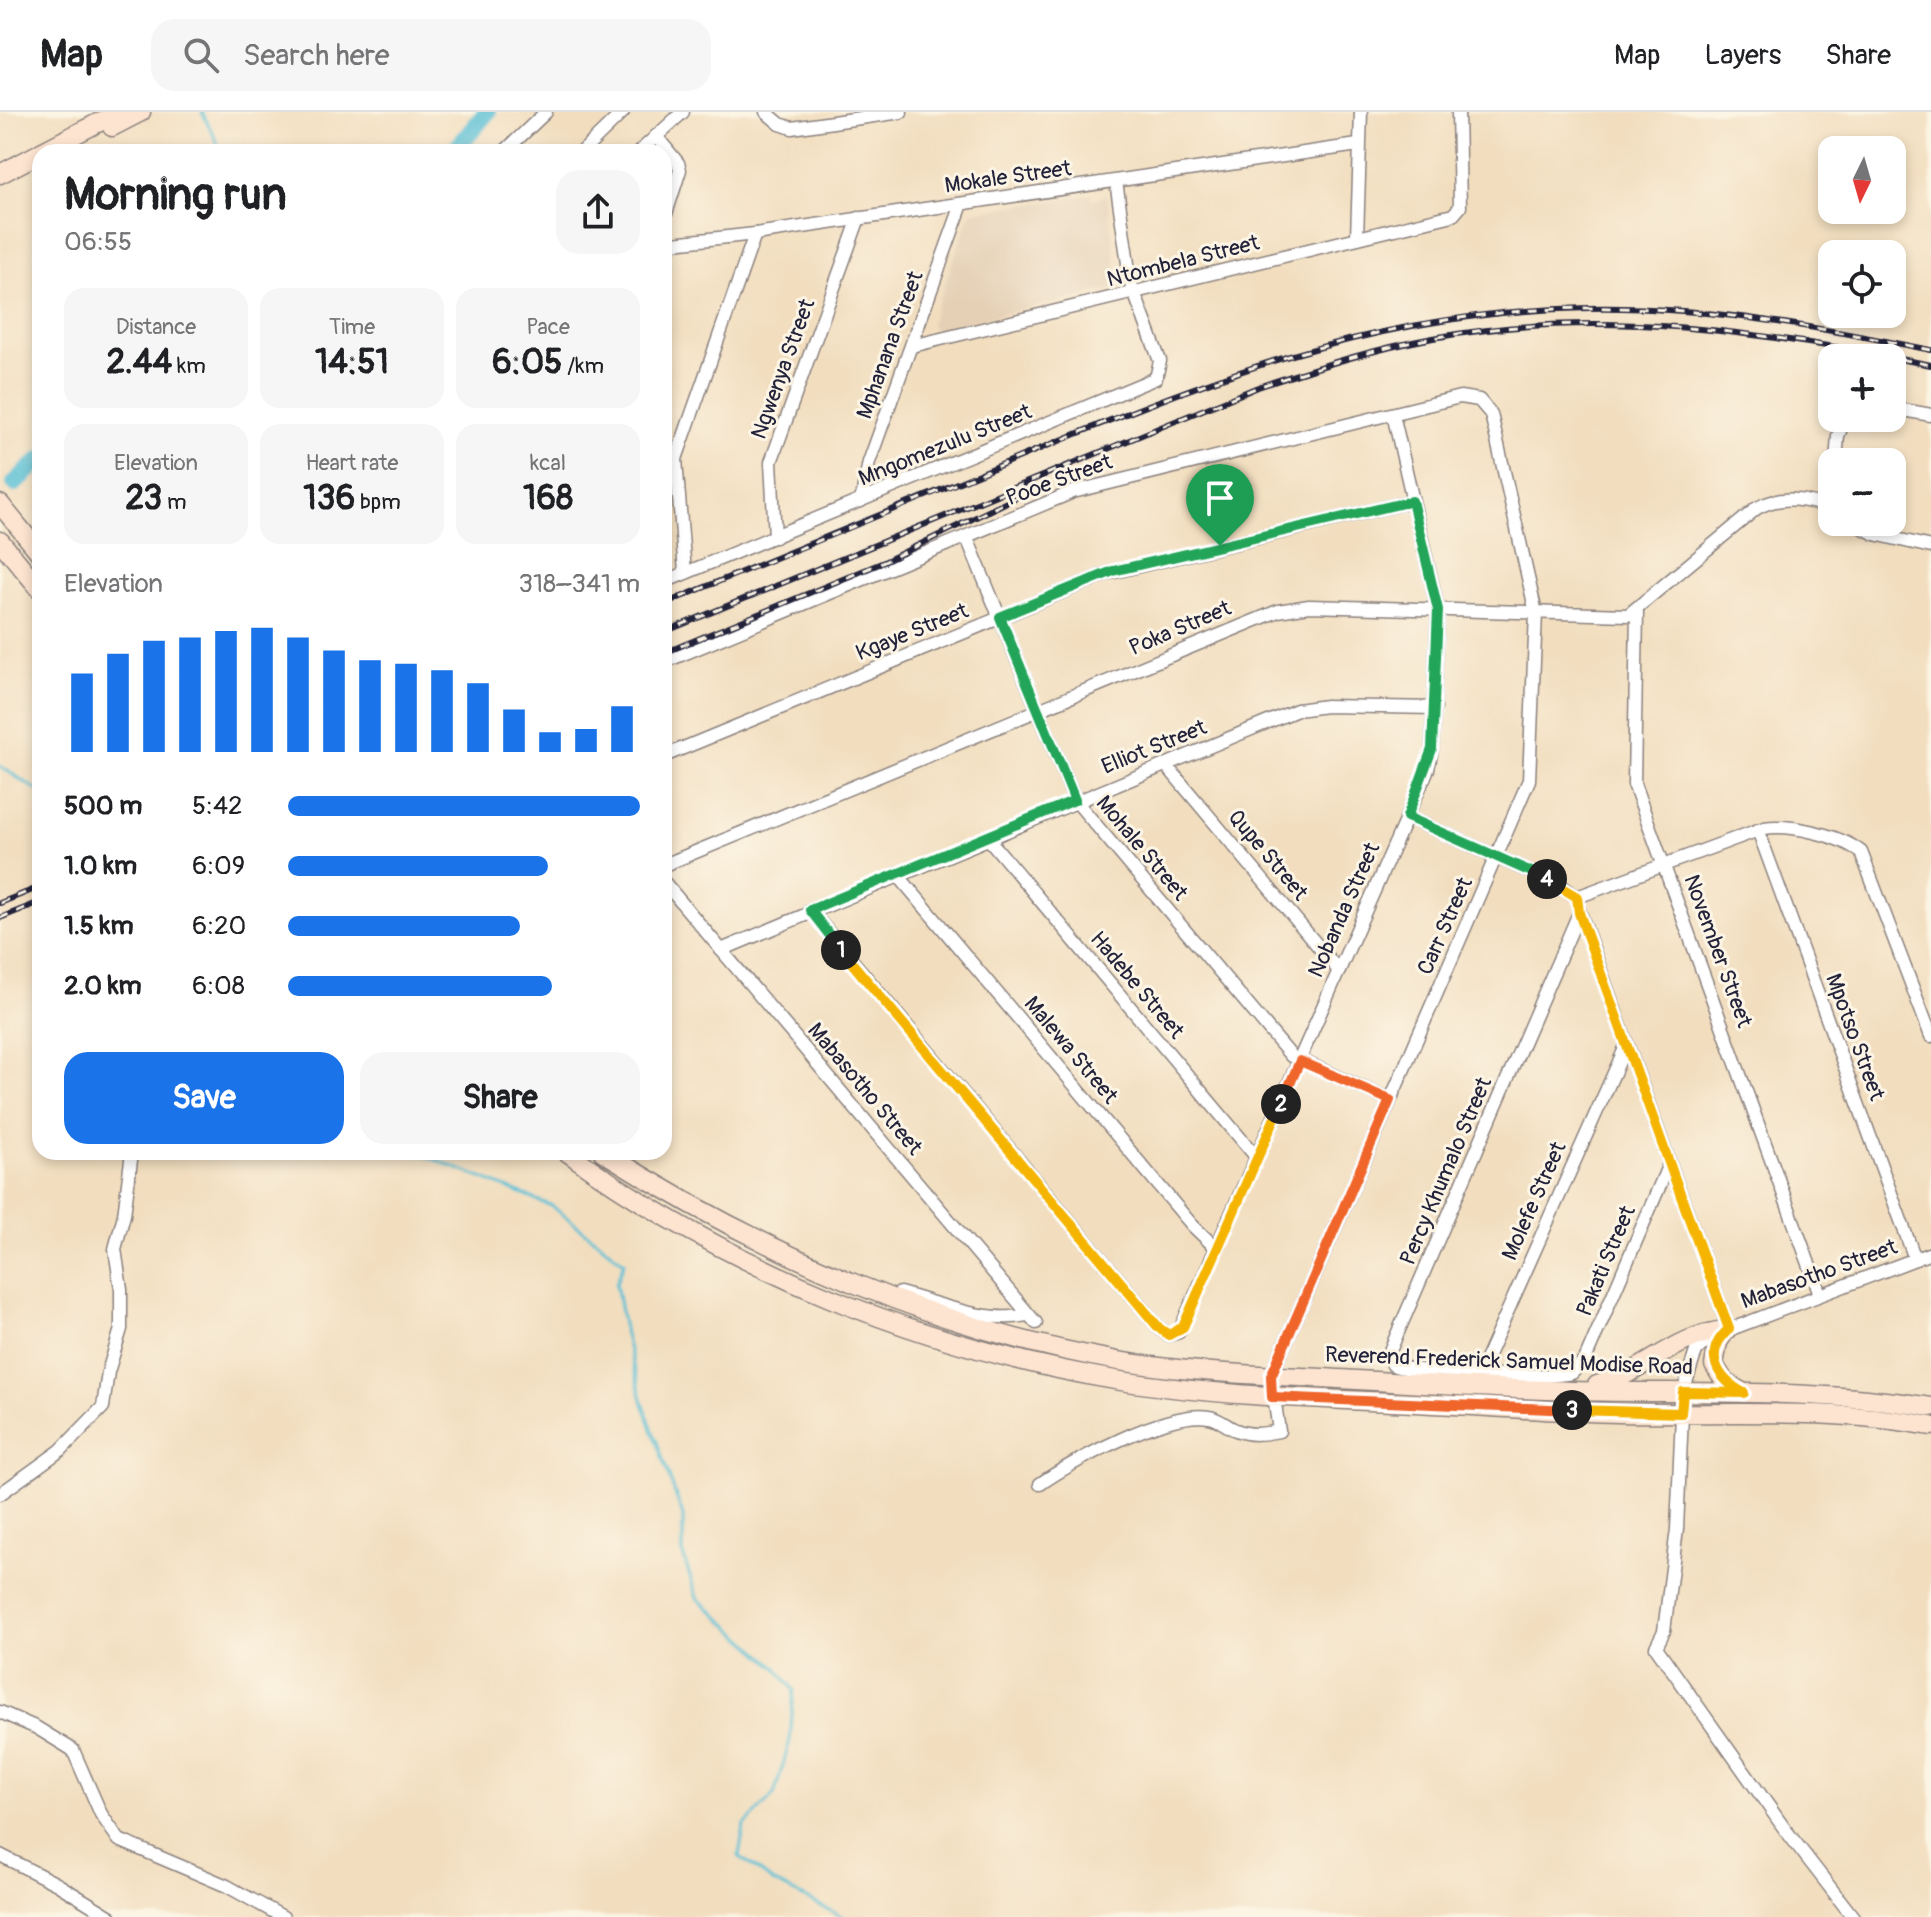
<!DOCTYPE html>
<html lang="en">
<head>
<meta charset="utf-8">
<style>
  body { margin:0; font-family:Pangolin,sans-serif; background:#f6f6f6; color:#202124; height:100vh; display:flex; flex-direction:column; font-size:30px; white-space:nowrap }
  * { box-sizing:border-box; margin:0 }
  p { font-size:26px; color:#757577 }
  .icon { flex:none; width:44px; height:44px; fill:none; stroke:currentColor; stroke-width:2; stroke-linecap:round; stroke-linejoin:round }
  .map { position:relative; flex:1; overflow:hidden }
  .side { position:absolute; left:32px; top:32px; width:640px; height:1016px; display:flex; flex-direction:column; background:#fff; border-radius:24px; box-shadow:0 4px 12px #0003 }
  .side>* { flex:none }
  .needle { width:52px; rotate:185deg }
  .tools { position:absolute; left:1818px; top:24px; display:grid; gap:16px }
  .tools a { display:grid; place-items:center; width:88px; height:88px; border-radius:16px; background:#fff; box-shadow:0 4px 12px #0003; font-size:40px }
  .pin { position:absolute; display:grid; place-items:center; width:68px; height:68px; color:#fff; margin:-82px -34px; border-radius:50% 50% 50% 0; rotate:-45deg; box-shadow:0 0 8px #0007 }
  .pin .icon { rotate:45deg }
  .km { position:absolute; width:40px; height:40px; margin:-20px; border-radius:50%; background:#222; color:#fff; font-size:22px; line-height:40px; text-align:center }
  .round { display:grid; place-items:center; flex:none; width:84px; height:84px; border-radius:24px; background:#f6f6f6 }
  .head { display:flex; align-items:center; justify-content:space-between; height:136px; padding:0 32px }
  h1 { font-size:44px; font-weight:700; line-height:60px }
  .metrics { display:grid; grid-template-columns:repeat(3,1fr); gap:12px; height:136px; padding:8px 32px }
  .metrics div { display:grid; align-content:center; border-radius:20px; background:#f6f6f6; text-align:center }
  .metrics b { font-size:34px; font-weight:700 }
  .metrics small { font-size:22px; font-weight:400 }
  .metrics p { font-size:22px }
  .chart { height:224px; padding:16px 32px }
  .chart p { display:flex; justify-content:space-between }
  .chart svg { width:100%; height:144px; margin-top:8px; stroke:#1a73e8; stroke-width:6 }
  .action { display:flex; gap:16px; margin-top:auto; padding:16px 32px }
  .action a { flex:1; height:92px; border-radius:24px; background:#1a73e8; color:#fff; font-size:32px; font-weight:700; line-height:92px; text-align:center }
  .action a+a { background:#f6f6f6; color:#202124 }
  ul { padding:0 32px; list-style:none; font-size:26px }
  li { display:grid; grid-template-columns:128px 96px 1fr; align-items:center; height:60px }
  li i { height:20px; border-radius:10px; background:#1a73e8 }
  header { display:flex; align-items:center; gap:48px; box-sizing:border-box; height:112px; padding:0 40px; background:#fff; border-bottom:2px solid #e0e0e0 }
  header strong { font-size:38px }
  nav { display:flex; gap:44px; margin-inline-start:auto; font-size:28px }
  .search { width:560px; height:72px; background:#f6f6f6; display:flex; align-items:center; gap:20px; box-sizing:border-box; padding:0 28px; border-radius:24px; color:#757577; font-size:30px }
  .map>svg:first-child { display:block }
  .built { fill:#e5d0b6 }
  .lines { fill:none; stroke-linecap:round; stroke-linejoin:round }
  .stream { stroke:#58bfd6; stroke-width:3 }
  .river { stroke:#58bfd6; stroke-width:18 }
  .minor-casing { stroke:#8a807d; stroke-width:15 }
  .secondary-casing { stroke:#8a807d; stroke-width:21 }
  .minor { stroke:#fff; stroke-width:12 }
  .secondary { stroke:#fde4d0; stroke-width:18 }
  .rail-casing { stroke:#22223b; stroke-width:6 }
  .rail { stroke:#fcf5e5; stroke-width:3; stroke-dasharray:9; stroke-linecap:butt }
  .split-1-casing { stroke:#fff; stroke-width:16 }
  .split-2-casing { stroke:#fff; stroke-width:16 }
  .split-3-casing { stroke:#fff; stroke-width:16 }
  .split-4-casing { stroke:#fff; stroke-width:16 }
  .split-5-casing { stroke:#fff; stroke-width:16 }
  .split-1 { stroke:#22a559; stroke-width:10 }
  .split-2 { stroke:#f5b400; stroke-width:10 }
  .split-3 { stroke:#f0652b; stroke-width:10 }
  .split-4 { stroke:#f5b400; stroke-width:10 }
  .split-5 { stroke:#22a559; stroke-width:10 }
  .labels { text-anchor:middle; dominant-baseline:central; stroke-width:6; stroke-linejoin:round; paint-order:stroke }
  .street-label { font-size:22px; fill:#22223b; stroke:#fcf5e5 }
</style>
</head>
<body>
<header>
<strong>Map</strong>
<div class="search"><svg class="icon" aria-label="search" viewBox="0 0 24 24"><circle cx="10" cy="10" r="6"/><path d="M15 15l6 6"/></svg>Search here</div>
<nav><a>Map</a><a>Layers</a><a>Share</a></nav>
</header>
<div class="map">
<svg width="1931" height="1805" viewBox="0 0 1931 1805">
  <rect width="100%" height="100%" fill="#fcf5e5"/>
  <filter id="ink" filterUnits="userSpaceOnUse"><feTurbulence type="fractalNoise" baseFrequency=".0125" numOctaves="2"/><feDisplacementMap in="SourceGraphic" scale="16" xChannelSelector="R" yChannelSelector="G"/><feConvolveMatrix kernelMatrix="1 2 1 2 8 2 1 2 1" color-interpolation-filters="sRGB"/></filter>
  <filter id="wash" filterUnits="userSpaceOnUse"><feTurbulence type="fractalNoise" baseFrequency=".006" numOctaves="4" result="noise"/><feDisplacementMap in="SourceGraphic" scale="32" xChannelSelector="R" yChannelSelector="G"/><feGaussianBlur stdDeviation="1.8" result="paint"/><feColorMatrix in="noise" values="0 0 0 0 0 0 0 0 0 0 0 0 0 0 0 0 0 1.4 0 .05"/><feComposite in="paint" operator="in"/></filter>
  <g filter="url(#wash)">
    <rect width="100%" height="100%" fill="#f2debf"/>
    <!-- built -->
    <polygon class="built" points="1091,83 1092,87 1107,84 1118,169 1112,177 935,218 930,212 971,100"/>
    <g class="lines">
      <!-- stream -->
      <g class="stream">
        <polyline points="202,0 222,40"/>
        <polyline points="0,654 40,680"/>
        <polyline points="416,1040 552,1094 624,1150 616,1172 625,1223 643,1291 683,1404 683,1443 697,1486 776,1555 794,1578 790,1629 774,1683 744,1714 739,1744 773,1770 843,1805"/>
      </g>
      <!-- river -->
      <g class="river">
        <polyline points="454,40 487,0"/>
        <polyline points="15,371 40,348"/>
      </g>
    </g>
  </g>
  <g filter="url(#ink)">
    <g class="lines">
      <defs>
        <g id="minor">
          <polyline points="766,0 780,12 792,16 901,0"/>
          <polyline points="656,24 678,51 680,58 664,108"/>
          <polyline points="504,40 546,0"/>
          <polyline points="582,40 623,0"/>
          <polyline points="639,40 683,0"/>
          <polyline points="1357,126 1361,0"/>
          <polyline points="664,132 755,122 1358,33"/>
          <polyline points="912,234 1453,103 1460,95 1458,0"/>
          <polyline points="1892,296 1931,303"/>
          <polyline points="1836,350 1838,324 1845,306"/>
          <polyline points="861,389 869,350 962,92"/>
          <polyline points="1851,410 1875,422 1931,435"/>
          <polyline points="775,425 771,350 859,106"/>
          <polyline points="967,426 1075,688 1291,944 1390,988"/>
          <polyline points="685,461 676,347 755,122"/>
          <polyline points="664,470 1156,266 1160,249 1131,172 1116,69"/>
          <polyline points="1637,500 1634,672 1820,1182"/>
          <path d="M664 550 1073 380 1460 285 1479 288 1491 302 1536 501 1529 668 1271 1264 1279 1319C1264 1322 1250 1324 1236 1318 1227 1315 1219 1306 1209 1305 1168 1298 1074 1348 1040 1372"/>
          <polyline points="664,644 1106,462 1412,389"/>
          <polyline points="1166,653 1339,859"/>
          <polyline points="1407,705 1562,774 1577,785"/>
          <polyline points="1758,718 1915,1147"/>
          <polyline points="987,725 1257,1046"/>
          <path d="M664 753 1278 499 1309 494 1628 503 1757 396C1781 383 1808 386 1832 398"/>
          <polyline points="897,762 1192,1113 1217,1137"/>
          <polyline points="664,770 1036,1211"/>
          <path d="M1577 785 1764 716C1791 712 1839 723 1861 740L1931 924"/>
          <polyline points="810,798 1159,1216 1169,1223 1179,1220 1428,657 1432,637 1438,498 1393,302"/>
          <polyline points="1579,798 1729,1217"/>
          <path d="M1579 801 1389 1241 1393 1253C1406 1261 1556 1267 1572 1261L1585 1248 1669 1052"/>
          <polyline points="721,838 1297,598 1326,594 1435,596"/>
          <path d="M900 1181C940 1192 987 1212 1028 1203"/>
          <polyline points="1480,1261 1626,934"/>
          <polyline points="0,1382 61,1338 103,1295 108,1260 121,1217 121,1177 115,1137 124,1103 132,1040"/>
          <polyline points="0,1600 37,1616 73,1638 101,1702 119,1728 227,1774 283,1805"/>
          <polyline points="0,1743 57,1772 111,1805"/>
          <polyline points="1853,1805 1784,1716 1656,1535 1664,1519 1677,1417 1683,1280 1696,1239 1710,1225 1931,1141"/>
        </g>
        <g id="secondary">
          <polyline points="112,15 141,0"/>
          <polyline points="41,40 119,0"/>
          <polyline points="0,62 40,41"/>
          <polyline points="0,392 40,441"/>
          <polyline points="0,429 40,477"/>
          <path d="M567 1040C729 1158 924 1236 1121 1269 1210 1283 1301 1286 1391 1290 1467 1293 1543 1299 1619 1301 1723 1303 1828 1295 1931 1314"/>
          <path d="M603 1040C762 1140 931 1216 1118 1249 1190 1261 1265 1263 1338 1267 1416 1271 1494 1277 1573 1279 1692 1282 1812 1276 1931 1295"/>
          <polyline points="1727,1217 1718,1230 1714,1253 1725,1270 1744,1281"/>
          <path d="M1597 1273C1644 1262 1672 1224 1725 1218"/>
        </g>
      </defs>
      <!-- minor casing -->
      <use href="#minor" class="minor-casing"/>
      <!-- secondary casing -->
      <use href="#secondary" class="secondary-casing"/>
      <!-- minor -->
      <use href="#minor" class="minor"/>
      <!-- secondary -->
      <use href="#secondary" class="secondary"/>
      <defs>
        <g id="rail">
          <path d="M664 492C779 445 894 398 1008 350 1204 269 1372 199 1589 196 1705 194 1817 215 1931 238"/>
          <path d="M664 520 1258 275C1315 256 1373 237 1433 226 1601 195 1765 220 1931 253"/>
          <polyline points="664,541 884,450 1017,385"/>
          <polyline points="0,791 40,775"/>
          <polyline points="0,806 40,790"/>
        </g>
      </defs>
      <!-- rail casing -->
      <use href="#rail" class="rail-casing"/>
      <!-- rail -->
      <use href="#rail" class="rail"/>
    </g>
  </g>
  <g class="lines" filter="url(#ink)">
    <defs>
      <polyline id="split-1" points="841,838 810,798 1075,688 1000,505 1113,459 1220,434"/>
      <polyline id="split-2" points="841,838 1159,1216 1169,1223 1183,1215 1281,992"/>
      <polyline id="split-3" points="1281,992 1300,949 1390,988 1271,1264 1272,1285 1572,1298"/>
      <path id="split-4" d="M1547 767 1577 785 1579 801 1729 1217C1702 1241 1717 1267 1744 1281L1683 1280 1681 1301 1572 1298"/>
      <polyline id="split-5" points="1220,434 1412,389 1438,498 1432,637 1407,705 1547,767"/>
    </defs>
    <!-- split-1 casing -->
    <use href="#split-1" class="split-1-casing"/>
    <!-- split-2 casing -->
    <use href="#split-2" class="split-2-casing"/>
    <!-- split-3 casing -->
    <use href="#split-3" class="split-3-casing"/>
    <!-- split-4 casing -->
    <use href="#split-4" class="split-4-casing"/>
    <!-- split-5 casing -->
    <use href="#split-5" class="split-5-casing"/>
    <!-- split-1 -->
    <use href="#split-1" class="split-1"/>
    <!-- split-2 -->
    <use href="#split-2" class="split-2"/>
    <!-- split-3 -->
    <use href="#split-3" class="split-3"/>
    <!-- split-4 -->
    <use href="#split-4" class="split-4"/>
    <!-- split-5 -->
    <use href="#split-5" class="split-5"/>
  </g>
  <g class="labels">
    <!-- street labels -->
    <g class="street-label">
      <text transform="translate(1008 65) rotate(-8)">Mokale Street</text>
      <text transform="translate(1183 149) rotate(-14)">Ntombela Street</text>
      <text transform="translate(890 233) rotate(-70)">Mphanana Street</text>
      <text transform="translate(783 257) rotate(-70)">Ngwenya Street</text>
      <text transform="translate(945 333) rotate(-22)">Mngomezulu Street</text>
      <text transform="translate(1059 368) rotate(-20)">Pooe Street</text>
      <text transform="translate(1180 516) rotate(-23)">Poka Street</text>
      <text transform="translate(912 520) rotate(-22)">Kgaye Street</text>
      <text transform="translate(1154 635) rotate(-22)">Elliot Street</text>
      <text transform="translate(1142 736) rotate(50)">Mohale Street</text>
      <text transform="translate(1268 743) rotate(50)">Qupe Street</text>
      <text transform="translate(1344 798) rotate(-66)">Nobanda Street</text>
      <text transform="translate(1445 814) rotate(-66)">Carr Street</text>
      <text transform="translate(1718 839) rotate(70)">November Street</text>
      <text transform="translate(1137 873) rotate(50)">Hadebe Street</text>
      <text transform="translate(1855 925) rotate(70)">Mpotso Street</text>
      <text transform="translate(1071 938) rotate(50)">Malewa Street</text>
      <text transform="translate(865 977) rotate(50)">Mabasotho Street</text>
      <text transform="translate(1446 1059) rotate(-67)">Percy Khumalo Street</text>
      <text transform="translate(1534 1089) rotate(-66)">Molefe Street</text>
      <text transform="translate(1606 1149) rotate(-67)">Pakati Street</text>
      <text transform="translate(1819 1162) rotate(-20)">Mabasotho Street</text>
      <text transform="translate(1509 1249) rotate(2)">Reverend Frederick Samuel Modise Road</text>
    </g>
  </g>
</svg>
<div class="tools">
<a><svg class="needle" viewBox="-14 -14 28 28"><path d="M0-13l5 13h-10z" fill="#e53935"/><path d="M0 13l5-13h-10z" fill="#757577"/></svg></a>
<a><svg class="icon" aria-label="locate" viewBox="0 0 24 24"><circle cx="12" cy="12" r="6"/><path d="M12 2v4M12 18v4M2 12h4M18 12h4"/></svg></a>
<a>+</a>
<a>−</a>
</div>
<div class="pin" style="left:1220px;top:434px;background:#1e9e55"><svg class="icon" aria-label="arrive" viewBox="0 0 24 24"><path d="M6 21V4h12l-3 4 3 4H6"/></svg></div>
<b class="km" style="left:841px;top:838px">1</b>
<b class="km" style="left:1281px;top:992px">2</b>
<b class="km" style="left:1572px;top:1298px">3</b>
<b class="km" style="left:1547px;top:767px">4</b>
<section class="side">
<div class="head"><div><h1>Morning run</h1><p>06:55</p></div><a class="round"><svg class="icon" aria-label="share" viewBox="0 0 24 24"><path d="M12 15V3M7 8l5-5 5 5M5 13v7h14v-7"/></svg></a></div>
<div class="metrics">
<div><p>Distance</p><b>2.44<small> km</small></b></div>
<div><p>Time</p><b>14:51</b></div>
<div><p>Pace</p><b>6:05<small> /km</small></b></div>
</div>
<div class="metrics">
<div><p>Elevation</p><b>23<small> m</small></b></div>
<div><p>Heart rate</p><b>136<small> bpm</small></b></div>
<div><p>kcal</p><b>168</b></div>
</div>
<div class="chart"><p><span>Elevation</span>318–341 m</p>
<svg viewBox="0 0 160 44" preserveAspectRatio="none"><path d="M5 44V20M15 44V14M25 44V10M35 44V9M45 44V7M55 44V6M65 44V9M75 44V13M85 44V16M95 44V17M105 44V19M115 44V23M125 44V31M135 44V38M145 44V37M155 44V30"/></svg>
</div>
<ul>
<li><b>500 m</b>5:42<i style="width:100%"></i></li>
<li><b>1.0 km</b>6:09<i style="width:74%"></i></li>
<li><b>1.5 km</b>6:20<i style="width:66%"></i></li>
<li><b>2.0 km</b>6:08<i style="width:75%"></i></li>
</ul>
<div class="action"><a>Save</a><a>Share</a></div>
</section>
</div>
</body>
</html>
